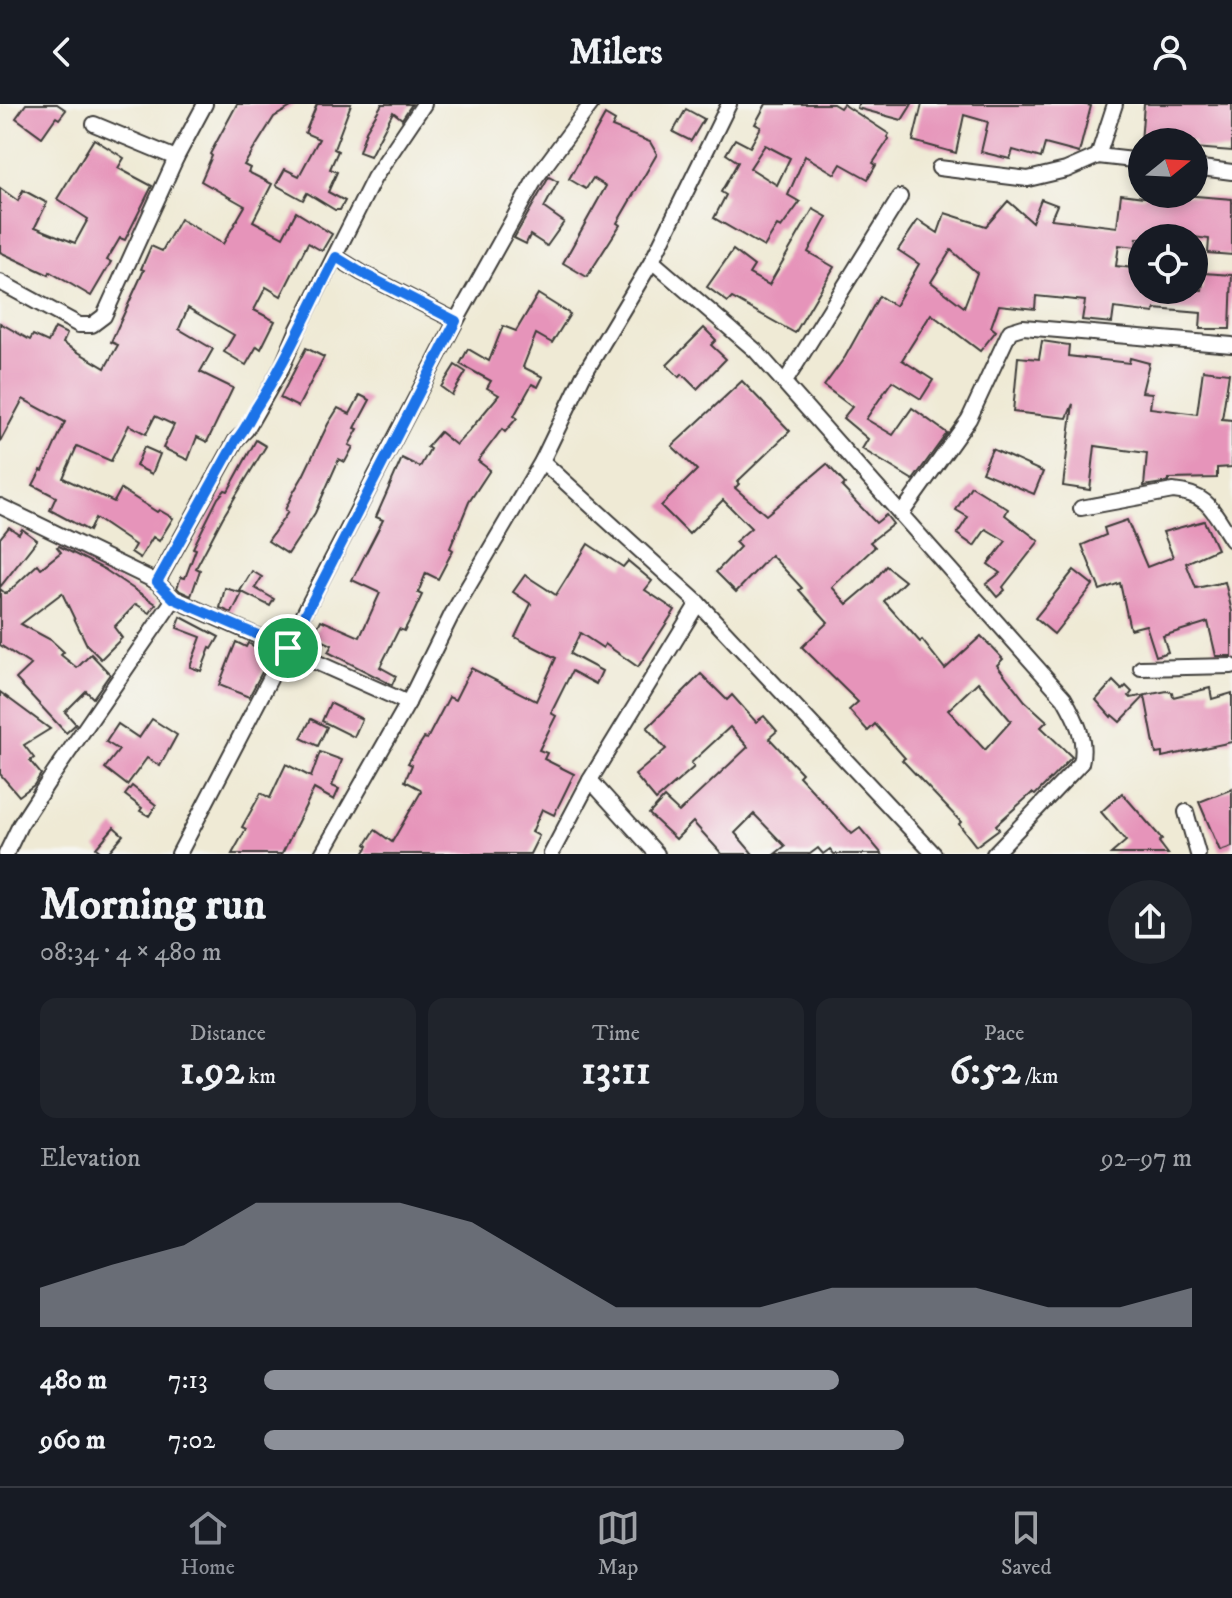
<!DOCTYPE html>
<html lang="en">
<head>
<meta charset="utf-8">
<style>
  body { margin:0; font-family:"IM FELL DW Pica",serif; background:#20242c; color:#f1f3f6; height:100vh; display:flex; flex-direction:column; font-size:30px; white-space:nowrap }
  * { box-sizing:border-box; margin:0 }
  p { font-size:26px; color:#9ea1a6 }
  .icon { flex:none; width:44px; height:44px; fill:none; stroke:currentColor; stroke-width:2; stroke-linecap:round; stroke-linejoin:round }
  .map { position:relative; height:750px; overflow:hidden }
  .side { display:flex; flex-direction:column; background:#171b24; flex:1 }
  .side>* { flex:none }
  .needle { width:52px; rotate:72deg }
  .tools { position:absolute; left:1128px; top:24px; display:grid; gap:16px }
  .tools a { display:grid; place-items:center; width:80px; height:80px; border-radius:50%; background:#171b24; box-shadow:0 4px 12px #0003; font-size:40px }
  .pin { position:absolute; display:grid; place-items:center; width:68px; height:68px; color:#fff; margin:-34px; border:4px solid #fff; border-radius:50%; box-shadow:0 2px 8px #0007 }
  .round { display:grid; place-items:center; flex:none; width:84px; height:84px; border-radius:42px; background:#20242c }
  .summary { display:flex; align-items:center; justify-content:space-between; height:136px; padding:0 40px }
  h1 { font-size:44px; font-weight:800; line-height:60px }
  .stats { display:grid; grid-template-columns:repeat(3,1fr); gap:12px; height:136px; padding:8px 40px }
  .stats div { display:grid; align-content:center; border-radius:16px; background:#20242c; text-align:center }
  .stats b { font-size:40px; font-weight:800 }
  .stats small { font-size:22px; font-weight:400 }
  .stats p { font-size:22px }
  .chart { height:224px; padding:16px 40px }
  .chart p { display:flex; justify-content:space-between }
  .chart svg { width:100%; height:144px; margin-top:8px; fill:#8c9099; opacity:.7 }
  ul { padding:0 40px; list-style:none; font-size:26px }
  li { display:grid; grid-template-columns:128px 96px 1fr; align-items:center; height:60px }
  li i { height:20px; border-radius:10px; background:#8c9099 }
  header { display:flex; justify-content:space-between; align-items:center; height:104px; padding:0 40px; background:#171b24; font-size:36px; font-weight:800 }
  .tabs { display:flex; justify-content:space-around; align-items:center; height:112px; border-top:2px solid #363941; background:#171b24; font-size:22px; color:#9ea1a6 }
  .tabs a { display:grid; justify-items:center; gap:4px }
  .tabs .current { color:#8c9099 }
  .map>svg:first-child { display:block }
  .building { fill:#e694ba; fill-rule:evenodd }
  .lines { fill:none; stroke-linecap:round; stroke-linejoin:round }
  .minor-casing { stroke:#3c3b38; stroke-width:18 }
  .minor { stroke:#fff; stroke-width:14 }
  .route-casing { stroke:#fff; stroke-width:16 }
  .route { stroke:#1a73e8; stroke-width:10 }
</style>
</head>
<body>
<header><svg class="icon" aria-label="back" viewBox="0 0 24 24"><path d="M15 5l-7 7 7 7"/></svg>Milers<svg class="icon" aria-label="person" viewBox="0 0 24 24"><circle cx="12" cy="8" r="4"/><path d="M4 21q1-7 8-7t8 7"/></svg></header>
<div class="map">
<svg width="1232" height="750" viewBox="0 0 1232 750">
  <rect width="100%" height="100%" fill="#f6f6f2"/>
  <filter id="ink" filterUnits="userSpaceOnUse"><feTurbulence type="fractalNoise" baseFrequency=".0125" numOctaves="2"/><feDisplacementMap in="SourceGraphic" scale="16" xChannelSelector="R" yChannelSelector="G"/><feConvolveMatrix kernelMatrix="1 2 1 2 8 2 1 2 1" color-interpolation-filters="sRGB"/></filter>
  <filter id="wash" filterUnits="userSpaceOnUse"><feTurbulence type="fractalNoise" baseFrequency=".006" numOctaves="4" result="noise"/><feDisplacementMap in="SourceGraphic" scale="32" xChannelSelector="R" yChannelSelector="G"/><feGaussianBlur stdDeviation="1.8" result="paint"/><feColorMatrix in="noise" values="0 0 0 0 0 0 0 0 0 0 0 0 0 0 0 0 0 1.4 0 .05"/><feComposite in="paint" operator="in"/></filter>
  <g filter="url(#wash)">
    <rect width="100%" height="100%" fill="#efead5"/>
    <g id="blocks">
      <!-- building -->
      <g class="building">
        <polygon points="26,0 57,0 66,6 59,15 56,13 42,33 16,14"/>
        <polygon points="237,0 296,0 274,13 244,61 250,64 248,68 272,80 253,117 283,133 296,108 332,130 322,147 308,139 281,192 266,183 254,206 275,217 261,245 257,242 246,261 224,248 234,231 188,204 179,225 213,245 200,268 233,284 207,338 197,333 188,356 163,344 174,321 155,312 146,330 129,321 111,357 77,342 63,374 114,398 121,385 157,408 159,406 173,414 159,437 153,433 140,454 131,448 135,441 95,414 89,427 50,406 56,393 33,381 41,366 43,367 65,318 23,295 0,338 0,219 30,236 33,231 48,238 55,224 67,230 63,239 105,264 118,241 111,238 144,166 141,165 151,142 162,147 180,115 223,140 245,102 201,77 212,52 210,50"/>
        <polygon points="317,0 351,0 334,45 338,47 330,65 337,68 328,88 345,97 340,106 335,106 307,89 303,96 276,81 285,65 299,72 319,35 305,29"/>
        <polygon points="382,0 412,0 402,15 393,8 370,52 359,48 366,27"/>
        <path d="M766 0H833L840 4 843 0 889 30 887 33 889 35 873 59 876 61 868 75 841 60 835 70 805 52 788 91 800 98 781 124 777 122 764 143 714 114 726 91 721 88 738 58 726 50 735 35 750 43 761 23 755 20ZM765 41 790 54 777 81 750 64Z"/>
        <polygon points="858,0 912,0 902,16 857,4"/>
        <polygon points="922,0 1083,0 1091,2 1079,49 1045,40 1041,54 1013,46 1010,55 981,48 988,18 964,11 956,49 913,37"/>
        <polygon points="1144,0 1232,0 1232,47 1194,44 1194,38 1141,38"/>
        <polygon points="686,5 704,15 691,37 673,28"/>
        <polygon points="605,11 615,17 612,23 650,38 657,50 617,119 620,121 587,173 563,159 606,82 593,74 586,85 569,75"/>
        <polygon points="94,35 124,54 118,64 152,82 125,136 120,134 107,156 111,158 91,192 50,168 49,171 0,148 0,84 18,97 23,86 47,99 35,123 75,139 88,115 57,95"/>
        <polygon points="549,73 558,78 544,104 564,118 547,142 530,131 526,140 514,134"/>
        <path d="M1121 90 1144 93V90H1171L1232 95V151L1208 149 1209 135 1165 129 1164 134H1137L1136 143 1119 141 1116 162 1142 165V186H1202L1204 169 1232 171 1230 225H1200L1201 209 1155 205 1154 209 1114 204 1112 219 1082 216 1085 197 1036 192 1035 205 999 201 991 223 996 227 980 247 931 210 902 256 933 276 921 295 892 277 866 315 893 331 912 304 947 329 913 376 862 345 868 335 843 314 852 303 824 282 845 253 879 192 895 202 919 160 898 146 918 116 938 129 945 109 986 122 1008 97 1032 118 1041 95 1057 101 1051 115 1117 123ZM951 146 977 169 964 203 931 178Z"/>
        <polygon points="813,105 827,113 808,148 834,163 795,229 732,194 728,198 707,183 733,146 754,162 749,170 769,181"/>
        <polygon points="538,190 570,210 552,239 536,230 523,263 543,273 538,283 532,280 514,312 517,314 505,328 502,325 478,357 490,366 469,398 450,444 453,446 438,475 426,469 418,489 422,491 414,508 404,527 399,525 380,563 396,572 392,581 328,548 332,541 313,532 321,516 360,533 380,489 352,476 383,416 376,413 402,354 420,363 430,345 427,343 440,328 456,341 469,327 499,291 487,284 491,277 460,260 468,245 489,257 503,222 516,227"/>
        <polygon points="704,224 716,236 711,241 726,255 697,285 682,270 679,273 667,261"/>
        <polygon points="1042,237 1069,241 1068,252 1129,259 1130,254 1149,259 1142,288 1152,289 1150,304 1197,310 1203,266 1229,269 1222,315 1232,316 1232,363 1217,364 1217,374 1169,375 1169,378 1144,382 1147,349 1095,342 1090,386 1063,382 1073,300 1067,314 1013,308 1018,253 1039,255"/>
        <polygon points="306,244 324,253 298,303 280,294"/>
        <polygon points="455,261 466,268 452,291 441,283"/>
        <path d="M742 277 790 327 737 378 739 380 735 384 766 411 827 360 845 380 842 383 876 419 886 411 893 420 870 438 875 443 832 483 847 500 873 478 886 462 905 477 884 497 920 538 922 536 945 565 981 532 1003 555 997 561 1025 597 1047 617 1041 623 1072 653 1035 691 1032 689 996 721 999 725 976 742 959 720 961 718 902 656 905 654 875 620 868 627 849 606 858 598 802 543 828 518 799 486 802 484 771 451 736 488 716 468 740 443 735 438 751 424 723 396 689 430 661 402 697 366 672 342ZM978 578 1011 617 985 646 948 606Z"/>
        <polygon points="360,291 370,296 355,324 358,325 349,341 353,343 345,358 339,355 315,409 288,450 268,437 288,408 285,406 293,389 303,372 328,320 338,304 350,310"/>
        <polygon points="256,336 266,342 223,413 196,464 200,466 191,492 180,487 177,484 181,473 185,474 196,445 193,444 218,394 225,386 228,387"/>
        <polygon points="144,343 160,350 152,370 136,362"/>
        <polygon points="992,345 1043,368 1034,390 982,368"/>
        <polygon points="971,382 1008,405 1005,411 1039,437 1003,483 1005,486 997,493 986,480 1000,469 988,460 1006,437 986,425 974,442 957,430 968,413 956,406"/>
        <polygon points="1127,416 1147,463 1173,453 1163,428 1204,417 1217,445 1186,459 1196,484 1225,478 1232,508 1232,552 1216,552 1208,518 1163,532 1168,548 1156,552 1146,521 1130,525 1120,479 1100,486 1082,441 1106,431 1104,424"/>
        <polygon points="9,423 19,430 22,425 37,436 0,483 0,434"/>
        <polygon points="588,440 623,463 628,457 652,477 645,486 675,506 638,563 605,540 603,544 580,529 570,550 602,567 596,580 572,567 551,609 556,612 539,646 547,649 544,655 574,670 554,711 542,705 532,728 539,732 530,750 363,750 368,742 366,740 375,726 392,738 421,688 420,685 405,677 412,661 408,659 424,634 427,635 449,593 455,596 471,564 536,597 556,554 515,533 531,500 513,488 525,471 556,491"/>
        <polygon points="59,442 104,465 156,500 150,509 136,500 114,523 122,534 101,555 87,541 62,489 21,520 51,536 64,548 61,551 77,564 91,550 110,570 93,594 86,587 65,608 76,620 66,629 16,575 31,561 0,541 0,485 6,490 38,460 41,464 61,448 57,443"/>
        <polygon points="1074,466 1093,481 1054,530 1035,514"/>
        <polygon points="252,467 262,473 255,484 274,495 270,502 240,487"/>
        <polygon points="225,484 242,489 232,509 220,504"/>
        <polygon points="181,513 219,533 212,545 210,544 201,567 190,563 201,533 177,524"/>
        <polygon points="236,538 246,543 248,539 271,551 249,593 219,581"/>
        <polygon points="701,570 727,596 732,591 756,618 764,612 777,627 769,634 802,669 799,672 852,730 860,724 882,750 834,750 830,745 823,750 818,744 810,750 775,750 785,742 754,710 735,729 753,750 722,750 693,718 676,735 649,710 664,694 679,708 748,643 730,623 691,659 694,663 656,696 635,671 666,645 647,624"/>
        <polygon points="1113,577 1122,586 1126,582 1132,588 1129,592 1131,594 1167,587 1172,588 1173,593 1210,584 1212,595 1232,589 1232,638 1162,653 1162,649 1156,650 1145,592 1120,618 1112,611 1111,613 1096,596"/>
        <polygon points="0,588 50,625 24,641 34,654 30,657 41,670 34,681 19,692 0,670"/>
        <polygon points="330,599 362,615 354,633 322,617"/>
        <polygon points="152,615 177,631 160,662 147,654 127,681 105,664 119,646 106,638 118,620 139,634"/>
        <polygon points="311,615 327,623 318,642 301,634"/>
        <polygon points="320,648 342,656 332,682 339,685 334,696 314,685 282,750 232,750 246,725 242,723 261,689 270,694 286,660 311,673"/>
        <polygon points="132,682 156,701 149,712 140,707 142,704 125,691"/>
        <polygon points="1232,685 1232,743 1220,747 1199,698"/>
        <polygon points="1122,689 1162,735 1159,738 1168,750 1111,750 1126,737 1101,708"/>
        <polygon points="114,723 123,731 107,750 103,750 96,744"/>
      </g>
    </g>
  </g>
  <g filter="url(#ink)">
    <use href="#blocks" fill-opacity="0" stroke="#3c3b38" stroke-width="2"/>
    <g class="lines">
      <defs>
        <g id="minor">
          <polyline points="94,20 176,54"/>
          <polyline points="1098,52 1115,0"/>
          <polyline points="1194,63 1232,68"/>
          <polyline points="939,64 1028,75 1066,66 1098,52 1142,57"/>
          <polyline points="336,153 362,169 456,217"/>
          <path d="M652 157 756 247 1064 594C1076 615 1087 636 1081 659L994 750"/>
          <polyline points="0,178 79,221 92,221 104,212 176,54 205,0"/>
          <polyline points="785,278 900,93"/>
          <polyline points="542,357 698,499 934,750"/>
          <polyline points="0,402 157,478 174,495 408,599"/>
          <path d="M1081 404 1173 387C1210 390 1213 408 1232 436"/>
          <polyline points="902,409 969,315 1010,227 1023,223 1232,241"/>
          <polyline points="157,478 236,336 246,326 282,263 298,225 374,74 424,0"/>
          <polyline points="1141,564 1232,562"/>
          <polyline points="590,676 657,750"/>
          <polyline points="1186,708 1198,750"/>
          <polyline points="6,750 20,721 48,678 174,495"/>
          <polyline points="179,750 456,217 536,74 591,0"/>
          <polyline points="322,750 408,599 452,510 542,357 583,272 652,157 729,0"/>
          <polyline points="551,750 590,676 698,499"/>
        </g>
      </defs>
      <!-- minor casing -->
      <use href="#minor" class="minor-casing"/>
      <!-- minor -->
      <use href="#minor" class="minor"/>
    </g>
  </g>
  <g class="lines" filter="url(#ink)">
    <defs>
      <path id="route" d="M336 153 362 169 456 217 288 544 174 495 157 478 236 336C245 326 249 316 256 304 287 256 309 204 336 153Z"/>
    </defs>
    <!-- route casing -->
    <use href="#route" class="route-casing"/>
    <!-- route -->
    <use href="#route" class="route"/>
  </g>
</svg>
<div class="tools">
<a><svg class="needle" viewBox="-14 -14 28 28"><path d="M0-13l5 13h-10z" fill="#e53935"/><path d="M0 13l5-13h-10z" fill="#9ea1a6"/></svg></a>
<a><svg class="icon" aria-label="locate" viewBox="0 0 24 24"><circle cx="12" cy="12" r="6"/><path d="M12 2v4M12 18v4M2 12h4M18 12h4"/></svg></a>
</div>
<div class="pin" style="left:288px;top:544px;background:#1e9e55"><svg class="icon" aria-label="arrive" viewBox="0 0 24 24"><path d="M6 21V4h12l-3 4 3 4H6"/></svg></div>
</div>
<section class="side">
<div class="summary"><div><h1>Morning run</h1><p>08:34 · 4 × 480 m</p></div><a class="round"><svg class="icon" aria-label="share" viewBox="0 0 24 24"><path d="M12 15V3M7 8l5-5 5 5M5 13v7h14v-7"/></svg></a></div>
<div class="stats">
<div><p>Distance</p><b>1.92<small> km</small></b></div>
<div><p>Time</p><b>13:11</b></div>
<div><p>Pace</p><b>6:52<small> /km</small></b></div>
</div>
<div class="chart"><p><span>Elevation</span>92–97 m</p>
<svg viewBox="0 0 160 44" preserveAspectRatio="none"><path d="M0 44V32L10 25L20 19L30 6L40 6L50 6L60 12L70 25L80 38L90 38L100 38L110 32L120 32L130 32L140 38L150 38L160 32V44z"/></svg>
</div>
<ul>
<li><b>480 m</b>7:13<i style="width:62%"></i></li>
<li><b>960 m</b>7:02<i style="width:69%"></i></li>
</ul>
</section>
<nav class="tabs">
<a class="current"><svg class="icon" aria-label="home" viewBox="0 0 24 24"><path d="M3 11l9-7 9 7M6 9v11h12V9"/></svg>Home</a>
<a><svg class="icon" aria-label="map" viewBox="0 0 24 24"><path d="M3 6l6-2 6 2 6-2v14l-6 2-6-2-6 2zM9 4v14M15 6v14"/></svg>Map</a>
<a><svg class="icon" aria-label="saved" viewBox="0 0 24 24"><path d="M7 4h10v16l-5-4-5 4z"/></svg>Saved</a>
</nav>
</body>
</html>
